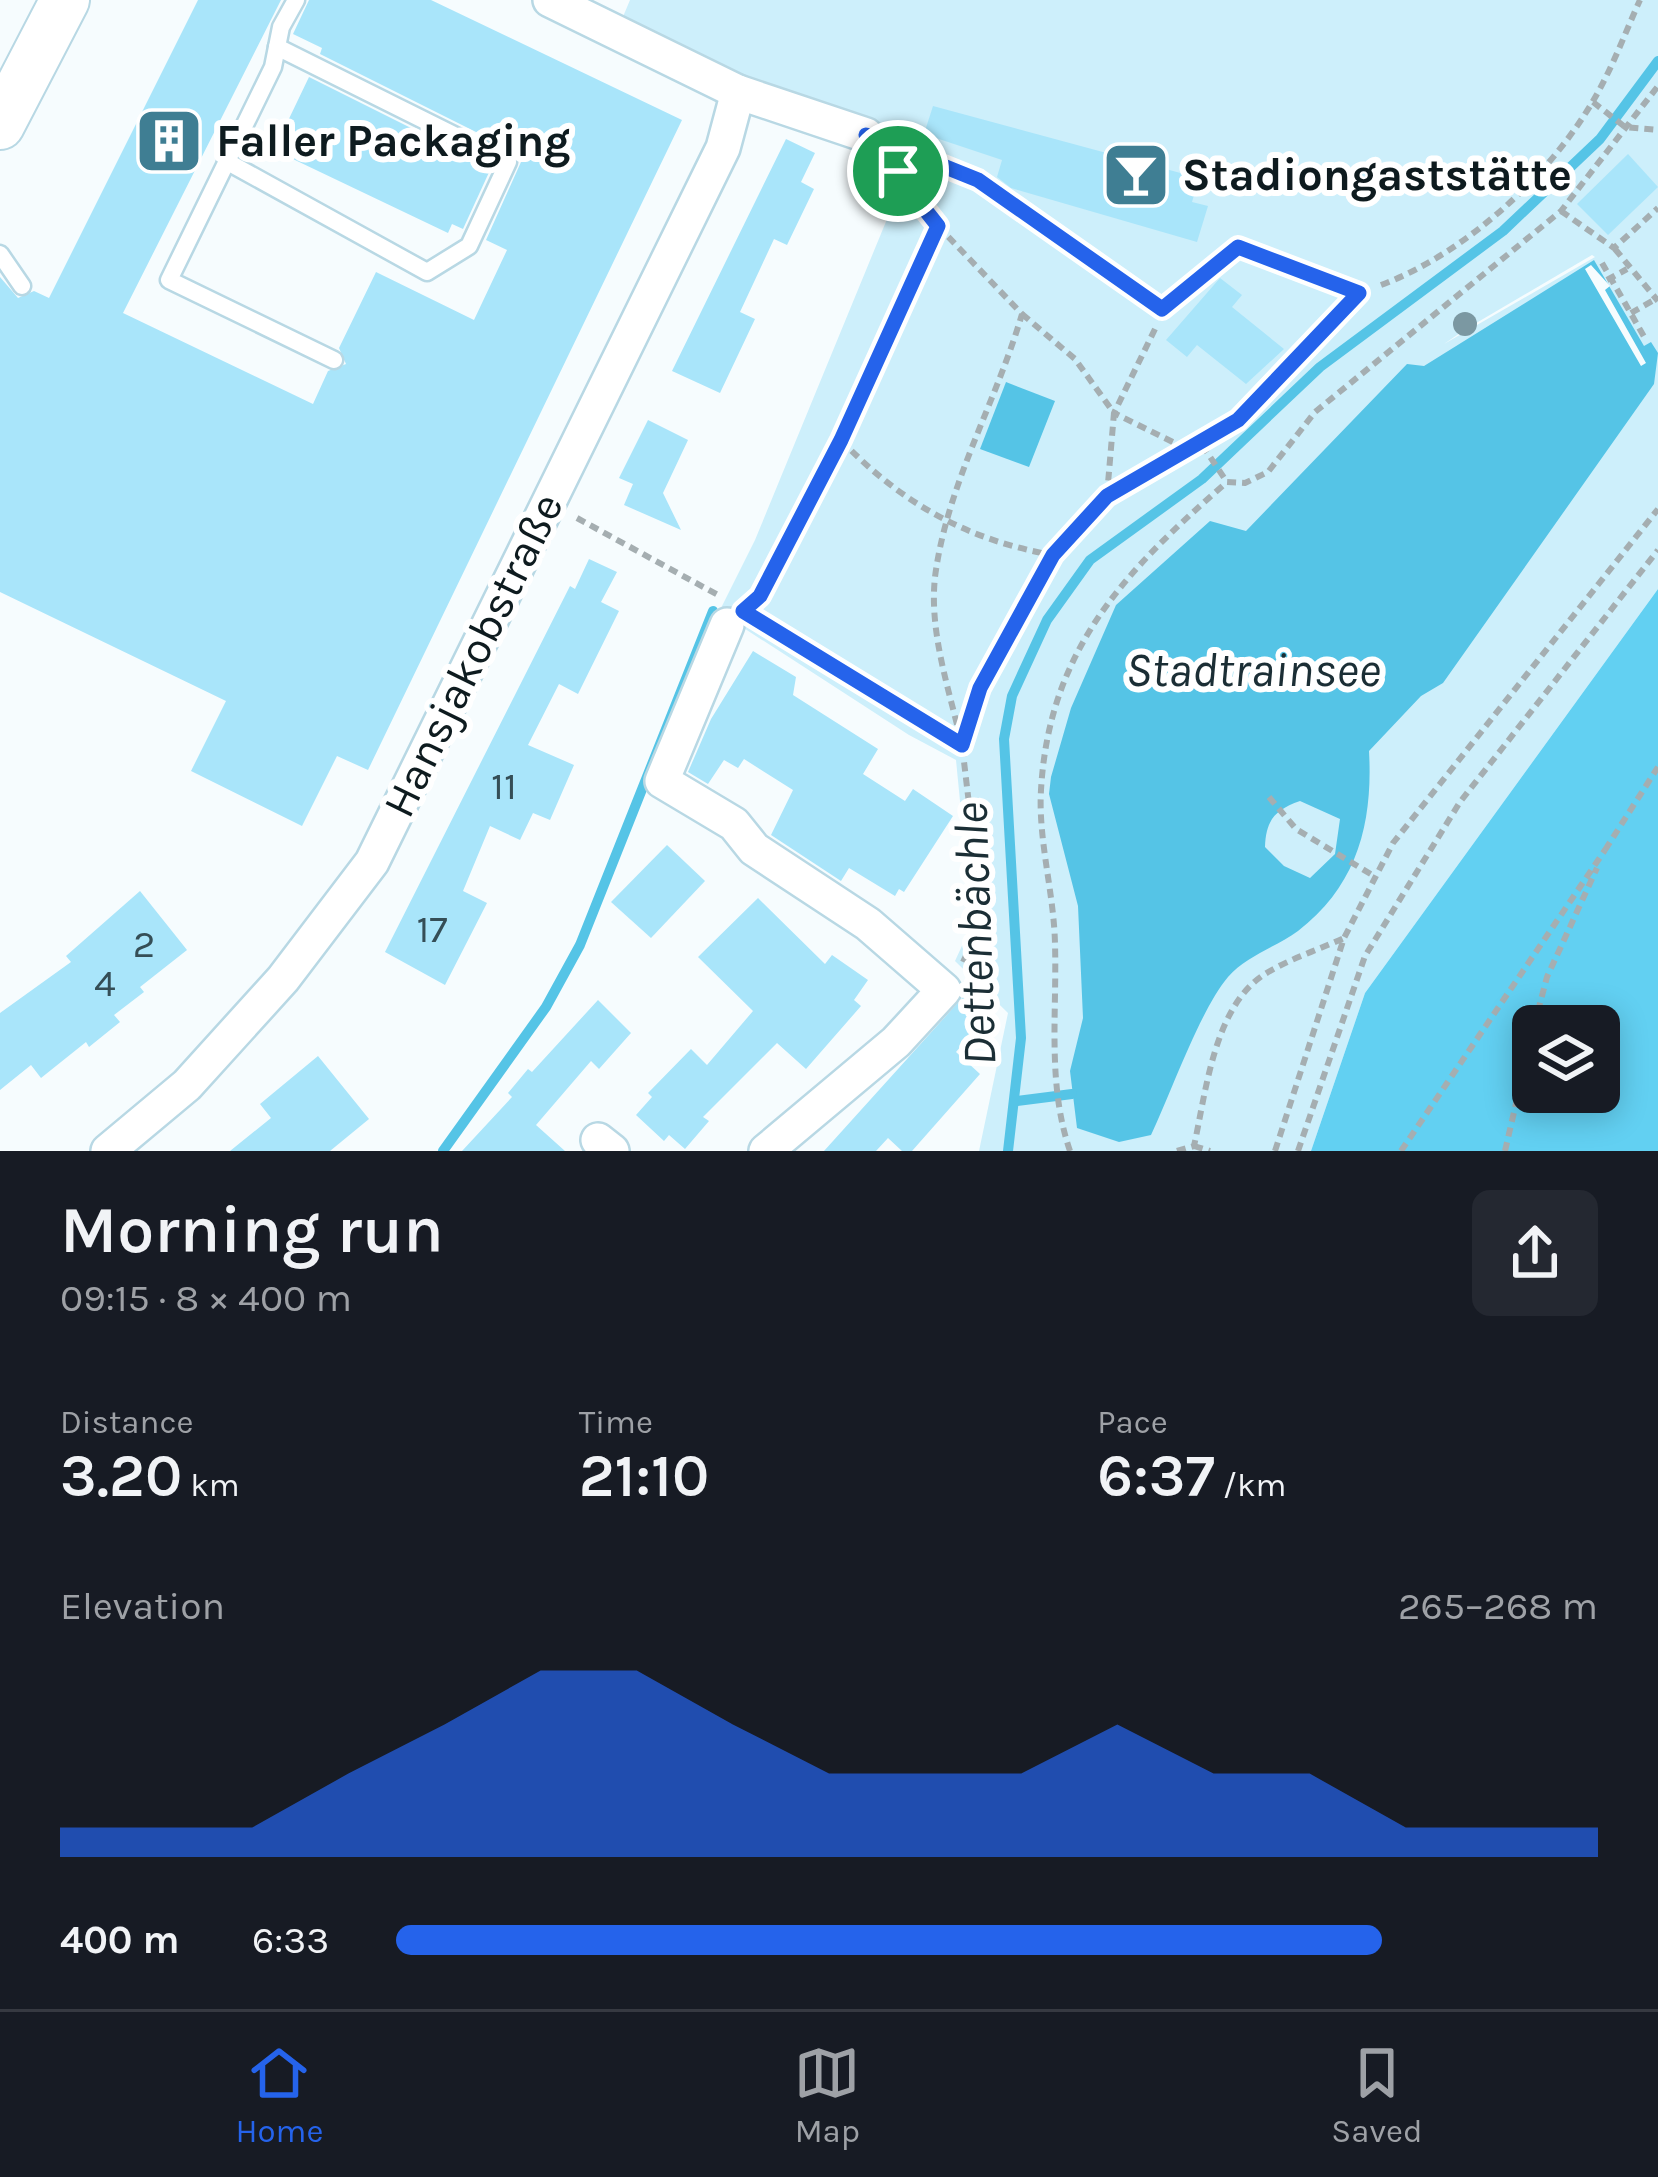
<!DOCTYPE html>
<html lang="en">
<head>
<meta charset="utf-8">
<style>
  body { margin:0; font-family:Karla,sans-serif; background:#242831; color:#f1f3f6; height:100vh; display:flex; flex-direction:column; font-size:45px; white-space:nowrap }
  * { box-sizing:border-box; margin:0 }
  p { font-size:39px; color:#9ea1a6 }
  .icon { flex:none; width:66px; height:66px; fill:none; stroke:currentColor; stroke-width:2; stroke-linecap:round; stroke-linejoin:round }
  .map { position:relative; height:1151px; overflow:hidden }
  .side { display:flex; flex-direction:column; background:#171b24; flex:1 }
  .side>* { flex:none }
  .controls { position:absolute; left:1512px; top:1005px; display:grid; gap:24px }
  .controls a { display:grid; place-items:center; width:108px; height:108px; border-radius:18px; background:#171b24; box-shadow:0 6px 30px #0003; font-size:60px }
  .pin { position:absolute; display:grid; place-items:center; width:102px; height:102px; color:#fff; margin:-51px; border:6px solid #fff; border-radius:50%; box-shadow:0 3px 12px #0007 }
  .round { display:grid; place-items:center; flex:none; width:126px; height:126px; border-radius:18px; background:#242831 }
  .headline { display:flex; align-items:center; justify-content:space-between; height:204px; padding:0 60px }
  h1 { font-size:66px; font-weight:600; line-height:90px }
  .figures { display:grid; grid-template-columns:repeat(3,1fr); gap:18px; height:204px; padding:12px 60px }
  .figures div { display:grid; align-content:center }
  .figures b { font-size:60px; font-weight:600 }
  .figures small { font-size:33px; font-weight:400 }
  .figures p { font-size:33px }
  .chart { height:336px; padding:24px 60px }
  .chart p { display:flex; justify-content:space-between }
  .chart svg { width:100%; height:216px; margin-top:12px; fill:#2563eb; opacity:.7 }
  ul { padding:0 60px; list-style:none; font-size:39px }
  li { display:grid; grid-template-columns:192px 144px 1fr; align-items:center; height:90px }
  li i { height:30px; border-radius:15px; background:#2563eb }
  .tab-bar { display:flex; justify-content:space-around; align-items:center; height:168px; border-top:3px solid #363941; background:#171b24; font-size:33px; color:#9ea1a6 }
  .tab-bar a { display:grid; justify-items:center; gap:6px }
  .tab-bar .active { color:#2563eb }
  .map>svg:first-child { display:block }
  .green { fill:#cdeffb }
  .forest { fill:#62d0f2; fill-rule:evenodd }
  .water { fill:#55c4e6; fill-rule:evenodd }
  .pier { fill:#f6fcfe }
  .lines { fill:none; stroke-linecap:round; stroke-linejoin:round }
  .stream { stroke:#55c4e6; stroke-width:10 }
  .building { fill:#a9e5fa }
  .lane-casing { stroke:#b8d8e4; stroke-width:21 }
  .street-casing { stroke:#b8d8e4; stroke-width:38 }
  .secondary-casing { stroke:#b8d8e4; stroke-width:52 }
  .path { stroke:#a5aeb1; stroke-width:6; stroke-dasharray:9 6; stroke-linecap:butt }
  .lane { stroke:#fff; stroke-width:16 }
  .street { stroke:#fff; stroke-width:33 }
  .secondary { stroke:#fff; stroke-width:48 }
  .tree { fill:#7b98a2 }
  .route-casing { stroke:#fff; stroke-width:24 }
  .route { stroke:#2563eb; stroke-width:15 }
  .labels { text-anchor:middle; dominant-baseline:central; stroke-width:12; stroke-linejoin:round; paint-order:stroke }
  .number-label { font-size:39px; fill:#354e56 }
  .poi-label { font-size:45px; font-weight:bold; fill:#0e1b1f; stroke:#fff; text-anchor:start }
  .street-label { font-size:45px; fill:#0e1b1f; stroke:#fff }
  .water-label { font-size:48px; font-style:italic; fill:#1b2e35; stroke:#fff }
</style>
</head>
<body>
<div class="map">
<svg width="1658" height="1151" viewBox="0 0 1658 1151">
  <rect width="100%" height="100%" fill="#f6fcfe"/>
  <!-- green -->
  <polygon class="green" points="630,0 1658,0 1658,589 1365,993 1311,1151 979,1151 1008,1013 955,961 972,924 956,760 909,735 719,612 755,540 913,156 617,31"/>
  <!-- forest -->
  <path class="forest" d="M1658 589V1151H1311L1365 993ZM1533 1026H1599V1092H1533Z"/>
  <!-- water -->
  <g class="water">
    <path d="M1594 260 1644 346 1651 342 1658 353 1654 384 1443 683 1421 696 1369 751C1373 822 1358 885 1298 931 1276 947 1246 956 1228 977 1200 1010 1171 1093 1151 1135L1119 1142 1077 1128 1070 1071 1083 1018 1078 906 1049 794 1051 777 1071 708 1116 605 1210 521 1246 531 1407 364 1424 366ZM1300 801 1340 819 1335 854 1310 878 1284 866 1265 847C1266 821 1274 810 1300 801Z"/>
    <polygon points="1006,382 1055,401 1029,467 980,449"/>
  </g>
  <!-- pier -->
  <g class="pier">
    <polygon points="1592,255 1595,257 1444,344 1466,329"/>
    <polygon points="1591,265 1610,286 1605,290 1646,363 1641,366 1585,269"/>
  </g>
  <g class="lines">
    <!-- stream -->
    <g class="stream">
      <polyline points="1017,1101 1072,1094"/>
      <polyline points="443,1151 546,1007 580,945 713,611"/>
      <polyline points="1008,1151 1021,1038 1004,739 1012,696 1047,620 1090,560 1202,479 1320,367 1503,231 1600,139 1658,61"/>
    </g>
  </g>
  <!-- building -->
  <g class="building">
    <polygon points="198,0 281,0 123,313 313,404 328,371 346,364 339,348 376,272 474,320 507,250 486,240 521,162 514,151 320,54 322,48 293,34 309,0 431,0 682,120 368,770 337,756 302,826 191,771 226,701 0,592 0,277 18,298 34,291 49,298"/>
    <polygon points="309,77 491,168 463,229 452,224 448,233 274,150"/>
    <polygon points="933,106 1199,178 1192,202 1208,206 1197,242 1011,188 997,177 1002,160 924,134"/>
    <polygon points="786,139 815,153 801,182 814,189 787,245 774,239 740,312 755,319 720,393 672,371"/>
    <polygon points="1628,154 1658,187 1608,235 1577,204"/>
    <polygon points="1220,278 1242,295 1232,307 1284,349 1246,384 1197,345 1187,357 1166,340"/>
    <polygon points="648,420 688,440 663,493 681,530 624,505 633,484 619,478"/>
    <polygon points="589,559 617,572 601,602 619,611 578,694 559,684 528,745 574,765 550,820 533,813 520,840 490,826 463,891 487,903 445,985 385,952 570,586 575,589"/>
    <polygon points="753,651 796,677 793,695 878,749 863,774 905,801 913,789 953,816 904,892 899,889 895,896 849,868 841,881 771,835 793,790 744,759 738,768 724,760 708,784 688,772 711,719"/>
    <polygon points="667,845 705,881 651,938 611,902"/>
    <polygon points="140,891 187,950 140,987 144,992 114,1015 120,1022 89,1047 86,1042 41,1078 31,1065 0,1090 0,1013 71,962 66,956"/>
    <polygon points="758,898 825,964 832,955 868,980 854,1000 861,1006 806,1069 777,1043 703,1117 709,1121 685,1149 669,1135 664,1141 636,1115 652,1097 648,1093 691,1049 707,1065 753,1011 698,957"/>
    <polygon points="963,997 986,1017 956,1052 980,1074 912,1151 902,1151 888,1138 876,1151 824,1151"/>
    <polygon points="598,1000 631,1033 599,1069 591,1061 536,1125 565,1151 462,1151 512,1097 508,1093 528,1069 532,1072"/>
    <polygon points="318,1056 369,1119 330,1151 230,1151 271,1118 260,1104"/>
  </g>
  <g class="lines">
    <defs>
      <g id="lane">
        <polyline points="296,0 281,27 273,67 169,280 334,360"/>
        <polyline points="866,135 978,180 1163,309 1238,247 1359,293"/>
        <polyline points="226,161 427,272 469,246 508,162 277,47"/>
        <polyline points="0,254 22,286"/>
      </g>
      <g id="street">
        <polyline points="550,0 738,92 866,135"/>
        <polyline points="727,625 662,781 734,824 754,849 868,924 944,990 896,1042 766,1151"/>
        <polyline points="598,1140 612,1151"/>
        <polyline points="108,1151 187,1085 283,979 372,862 723,148 738,92"/>
      </g>
      <polyline id="secondary" points="0,125 65,0"/>
    </defs>
    <!-- lane casing -->
    <use href="#lane" class="lane-casing"/>
    <!-- street casing -->
    <use href="#street" class="street-casing"/>
    <!-- secondary casing -->
    <use href="#secondary" class="secondary-casing"/>
    <!-- path -->
    <g class="path">
      <polyline points="1593,102 1625,127 1658,130"/>
      <polyline points="1561,211 1614,248 1658,208"/>
      <path d="M938 226 1022 314C996 403 947 484 935 577 929 632 949 689 961 741"/>
      <polyline points="1615,249 1658,301"/>
      <polyline points="1602,263 1646,340"/>
      <polyline points="1607,280 1627,269"/>
      <path d="M1381 285C1464 254 1548 178 1593 101 1612 69 1625 33 1640 0"/>
      <polyline points="1631,313 1654,300"/>
      <polyline points="1022,314 1075,359 1114,413 1107,495"/>
      <polyline points="1155,329 1114,413 1185,448"/>
      <path d="M841 440C901 503 967 540 1053 555"/>
      <polyline points="1202,445 1227,482"/>
      <polyline points="577,518 718,595"/>
      <polyline points="748,606 760,596 841,440 938,226 904,179"/>
      <polyline points="759,620 962,745"/>
      <polyline points="1269,797 1296,829 1374,876"/>
      <polyline points="1605,850 1658,767"/>
      <polyline points="963,962 978,931 980,896 962,745 980,688 1035,583 1107,496 1238,420 1342,313"/>
      <polyline points="1534,1026 1547,977 1597,868"/>
      <polyline points="1194,1146 1210,1151"/>
      <path d="M1070 1151C1047 1084 1057 1014 1055 944 1054 893 1038 840 1041 790 1049 649 1126 570 1227 482L1245 483 1268 472 1315 412 1561 211 1658 86"/>
      <path d="M1177 1151 1194 1146C1206 1092 1214 1006 1265 974 1289 959 1318 950 1344 938"/>
      <polyline points="1275,1151 1344,938 1393,843 1658,509"/>
      <polyline points="1298,1151 1365,956 1460,802 1658,550"/>
      <polyline points="1401,1151 1605,850"/>
      <polyline points="1505,1151 1533,1030"/>
    </g>
    <!-- lane -->
    <use href="#lane" class="lane"/>
    <!-- street -->
    <use href="#street" class="street"/>
    <!-- secondary -->
    <use href="#secondary" class="secondary"/>
  </g>
  <!-- trees -->
  <circle class="tree" cx="1465" cy="324" r="12"/>
  <g class="lines">
    <defs>
      <polygon id="route" points="866,135 978,180 1162,309 1238,247 1359,293 1238,420 1107,496 1053,555 980,688 962,745 743,611 760,596 841,440 938,226"/>
    </defs>
    <!-- route casing -->
    <use href="#route" class="route-casing"/>
    <!-- route -->
    <use href="#route" class="route"/>
  </g>
  <!-- icons -->
  <defs>
    <symbol id="building-square" viewBox="-11 -11 22 22"><rect x="-9" y="-9" width="18" height="18" rx="4" fill="#3f7e93" stroke="#fff"/><path d="M-4-6H4V6H1V3H-1V6H-4ZM-2.5-4.3h1.7v1.8h-1.7ZM.8-4.3h1.7v1.8H.8ZM-2.5-1h1.7V.8h-1.7ZM.8-1h1.7V.8H.8Z" fill="#fff"/></symbol>
    <symbol id="bar-square" viewBox="-11 -11 22 22"><rect x="-9" y="-9" width="18" height="18" rx="4" fill="#3f7e93" stroke="#fff"/><path d="M-6-5H6L.8 .8V4.5H3.5V6h-7V4.5H-.8V.8Z" fill="#fff"/></symbol>
  </defs>
  <g fill-rule="evenodd">
    <use href="#building-square" x="131" y="103" width="76" height="76"/>
    <use href="#bar-square" x="1098" y="137" width="76" height="76"/>
  </g>
  <g class="labels">
    <!-- number labels -->
    <g class="number-label">
      <text x="504" y="786">11</text>
      <text x="432" y="929">17</text>
      <text x="144" y="944">2</text>
      <text x="105" y="983">4</text>
    </g>
    <!-- poi labels -->
    <g class="poi-label">
      <text x="216" y="141">Faller Packaging</text>
      <text x="1182" y="175">Stadiongaststätte</text>
    </g>
    <!-- street labels -->
    <g class="street-label">
      <text transform="translate(473 655) rotate(-64)">Hansjakobstraße</text>
    </g>
    <!-- water labels -->
    <g class="water-label">
      <text x="1253" y="670">Stadtrainsee</text>
      <text transform="translate(975 934) rotate(-92)">Dettenbächle</text>
    </g>
  </g>
</svg>
<div class="controls">
<a><svg class="icon" aria-label="layers" viewBox="0 0 24 24"><path d="M12 4l9 5-9 5-9-5zM3 14l9 5 9-5"/></svg></a>
</div>
<div class="pin" style="left:898px;top:171px;background:#1e9e55"><svg class="icon" aria-label="arrive" viewBox="0 0 24 24"><path d="M6 21V4h12l-3 4 3 4H6"/></svg></div>
</div>
<section class="side">
<div class="headline"><div><h1>Morning run</h1><p>09:15 · 8 × 400 m</p></div><a class="round"><svg class="icon" aria-label="share" viewBox="0 0 24 24"><path d="M12 15V3M7 8l5-5 5 5M5 13v7h14v-7"/></svg></a></div>
<div class="figures">
<div><p>Distance</p><b>3.20<small> km</small></b></div>
<div><p>Time</p><b>21:10</b></div>
<div><p>Pace</p><b>6:37<small> /km</small></b></div>
</div>
<div class="chart"><p><span>Elevation</span>265–268 m</p>
<svg viewBox="0 0 160 44" preserveAspectRatio="none"><path d="M0 44V38L10 38L20 38L30 27L40 17L50 6L60 6L70 17L80 27L90 27L100 27L110 17L120 27L130 27L140 38L150 38L160 38V44z"/></svg>
</div>
<ul>
<li><b>400 m</b>6:33<i style="width:82%"></i></li>
</ul>
</section>
<nav class="tab-bar">
<a class="active"><svg class="icon" aria-label="home" viewBox="0 0 24 24"><path d="M3 11l9-7 9 7M6 9v11h12V9"/></svg>Home</a>
<a><svg class="icon" aria-label="map" viewBox="0 0 24 24"><path d="M3 6l6-2 6 2 6-2v14l-6 2-6-2-6 2zM9 4v14M15 6v14"/></svg>Map</a>
<a><svg class="icon" aria-label="saved" viewBox="0 0 24 24"><path d="M7 4h10v16l-5-4-5 4z"/></svg>Saved</a>
</nav>
</body>
</html>
